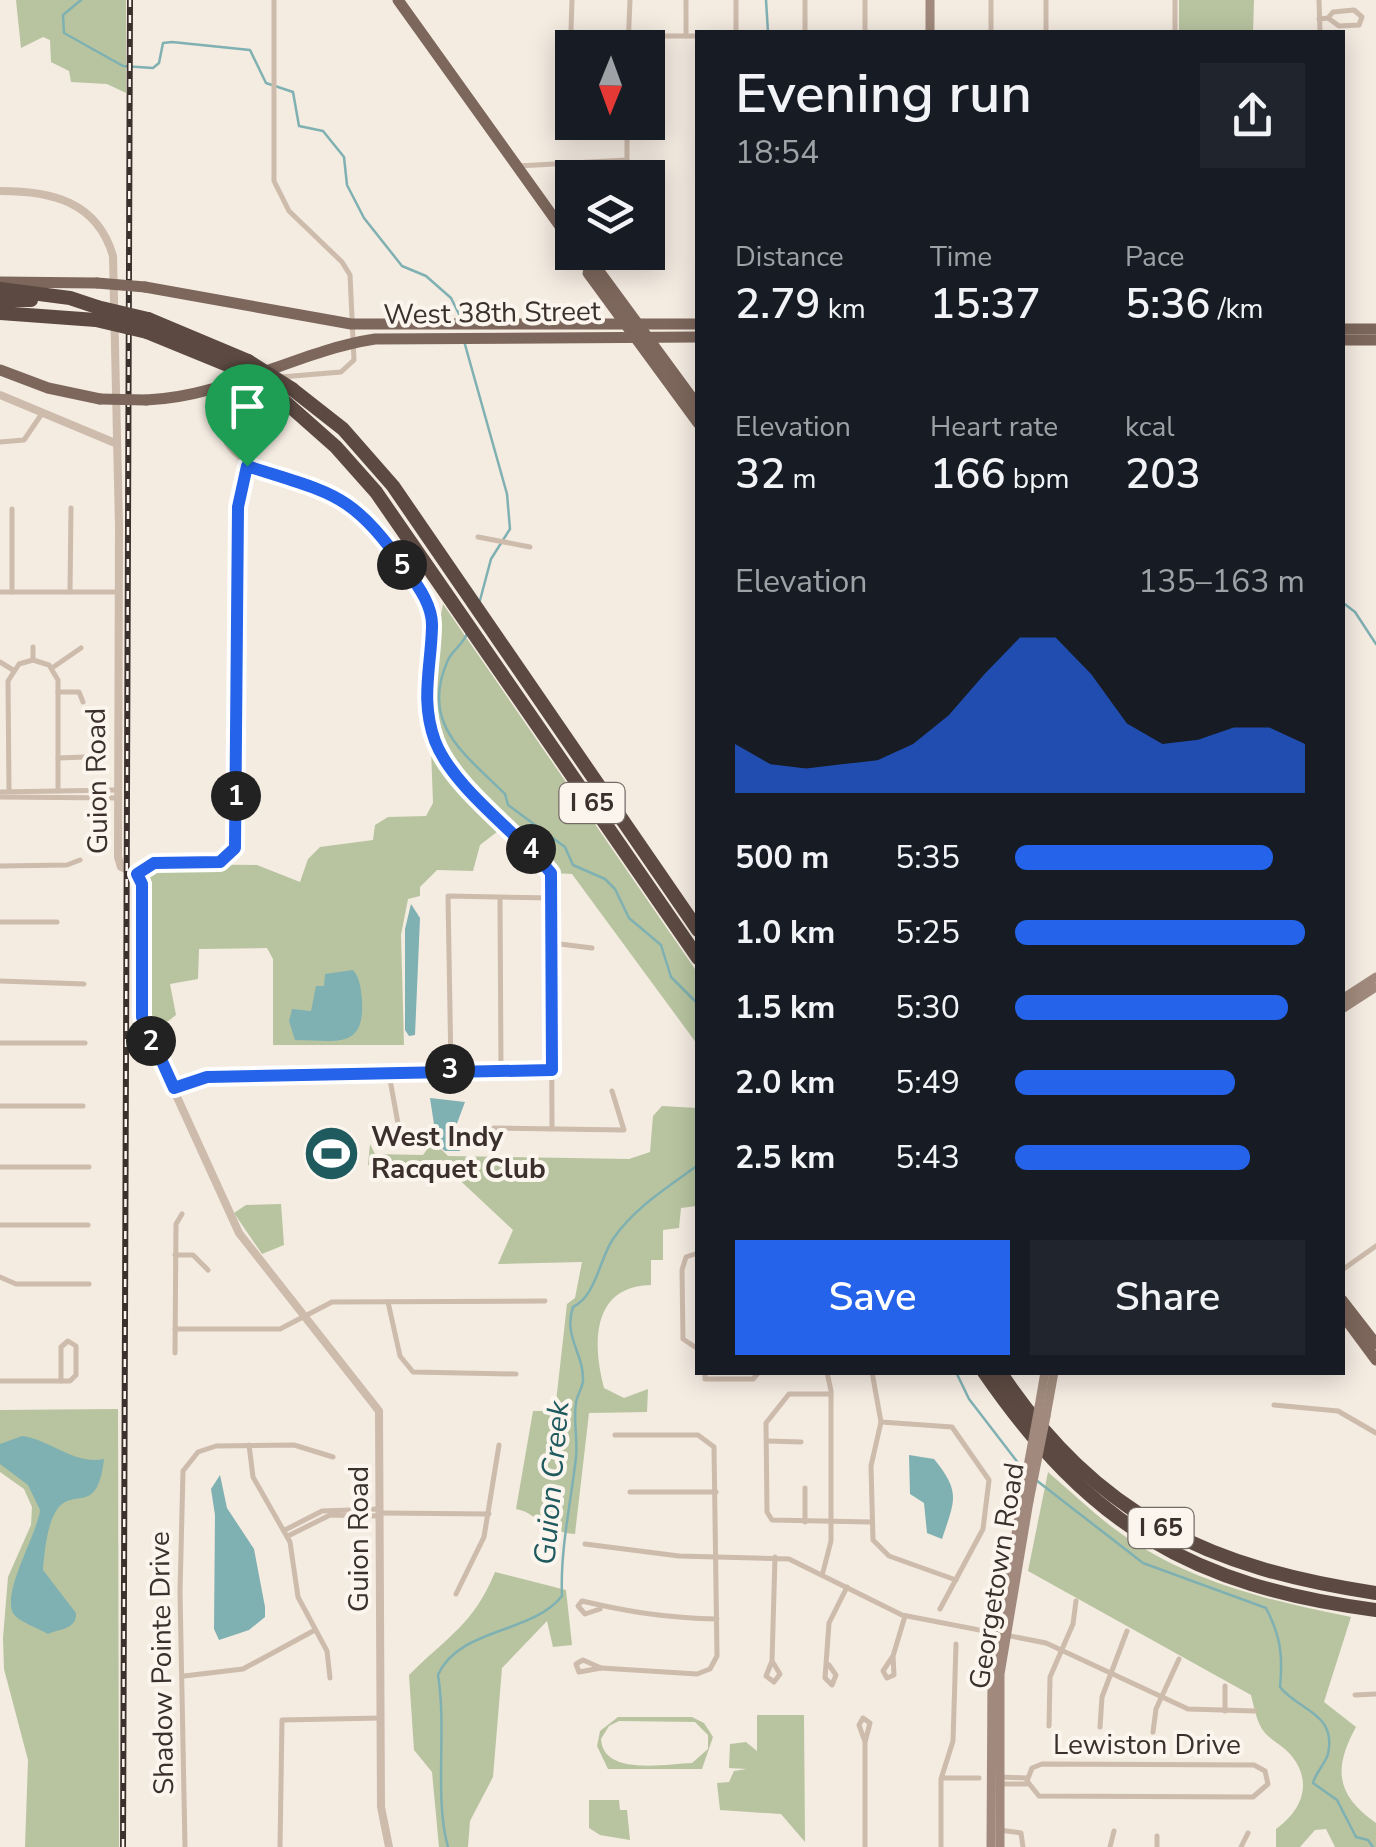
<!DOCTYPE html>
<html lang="en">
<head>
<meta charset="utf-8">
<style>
  body { margin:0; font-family:"Nunito Sans",sans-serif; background:#20242c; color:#f1f3f6; height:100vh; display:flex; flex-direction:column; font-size:38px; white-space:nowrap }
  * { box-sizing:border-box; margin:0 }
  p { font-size:32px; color:#9ea1a6 }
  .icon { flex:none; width:55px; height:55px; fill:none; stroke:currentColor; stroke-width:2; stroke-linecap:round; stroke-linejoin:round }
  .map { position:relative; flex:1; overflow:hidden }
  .sheet { position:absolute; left:695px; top:30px; width:650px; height:1345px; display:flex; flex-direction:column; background:#171b24; border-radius:0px; box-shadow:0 5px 25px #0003 }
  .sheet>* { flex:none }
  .needle { width:65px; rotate:181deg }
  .buttons { position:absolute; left:555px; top:30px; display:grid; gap:20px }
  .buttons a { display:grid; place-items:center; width:110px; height:110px; border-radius:0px; background:#171b24; box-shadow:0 5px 25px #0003; font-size:50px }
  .pin { position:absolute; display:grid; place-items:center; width:85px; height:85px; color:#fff; margin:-102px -42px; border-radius:50% 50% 50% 0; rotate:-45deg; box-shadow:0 0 10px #0007 }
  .pin .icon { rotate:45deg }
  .km { position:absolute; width:50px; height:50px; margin:-25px; border-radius:50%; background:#222; color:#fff; font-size:28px; line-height:50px; text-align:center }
  .round { display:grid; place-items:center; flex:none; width:105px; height:105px; border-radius:0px; background:#20242c }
  .headline { display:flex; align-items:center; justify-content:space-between; height:170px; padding:0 40px }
  h1 { font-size:55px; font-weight:600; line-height:75px }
  .figures { display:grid; grid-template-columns:repeat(3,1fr); gap:15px; height:170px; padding:10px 40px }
  .figures div { display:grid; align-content:center }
  .figures b { font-size:42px; font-weight:600 }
  .figures small { font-size:28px; font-weight:400 }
  .figures p { font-size:28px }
  .chart { height:280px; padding:20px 40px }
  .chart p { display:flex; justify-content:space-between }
  .chart svg { width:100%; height:180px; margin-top:10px; fill:#2563eb; opacity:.7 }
  .cta { display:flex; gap:20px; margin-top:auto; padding:20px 40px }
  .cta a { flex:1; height:115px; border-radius:0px; background:#2563eb; color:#fff; font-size:40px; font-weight:600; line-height:115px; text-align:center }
  .cta a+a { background:#20242c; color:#f1f3f6 }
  ul { padding:0 40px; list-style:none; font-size:32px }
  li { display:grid; grid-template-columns:160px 120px 1fr; align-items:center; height:75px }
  li i { height:25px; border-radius:12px; background:#2563eb }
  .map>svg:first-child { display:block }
  .green { fill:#b8c4a0; fill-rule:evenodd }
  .water { fill:#7fb0b2 }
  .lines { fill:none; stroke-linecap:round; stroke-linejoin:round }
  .stream { stroke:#7fb0b2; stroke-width:2.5 }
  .minor { stroke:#cdbbac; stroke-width:5 }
  .tertiary { stroke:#cdbbac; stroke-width:8 }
  .secondary { stroke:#a18a7d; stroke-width:9 }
  .primary { stroke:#7d675c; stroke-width:11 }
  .motorway { stroke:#5c4a42; stroke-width:14 }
  .rail-casing { stroke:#3b302b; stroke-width:6 }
  .rail { stroke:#fbf5ee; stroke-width:2.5; stroke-dasharray:8; stroke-linecap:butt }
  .secondary-bridge { stroke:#a18a7d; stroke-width:9 }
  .primary-bridge { stroke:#7d675c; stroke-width:11 }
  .motorway-bridge { stroke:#5c4a42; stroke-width:14 }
  .route-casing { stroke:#fff; stroke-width:20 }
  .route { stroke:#2563eb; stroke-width:12 }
  .labels { text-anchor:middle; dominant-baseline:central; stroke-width:8; stroke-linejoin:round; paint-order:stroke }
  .shield { fill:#fbf5ee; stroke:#756b66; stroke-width:2.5 }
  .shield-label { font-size:25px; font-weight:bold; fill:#3b302b }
  .street-label { font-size:28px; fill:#3b302b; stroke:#fbf5ee }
  .poi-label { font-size:28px; font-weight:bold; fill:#3b302b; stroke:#fbf5ee; text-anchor:start }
  .water-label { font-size:30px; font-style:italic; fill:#1f5a5e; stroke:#fbf5ee }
</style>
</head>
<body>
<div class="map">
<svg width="1376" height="1847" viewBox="0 0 1376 1847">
  <rect width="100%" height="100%" fill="#f4ebe1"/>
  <!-- green -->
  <g class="green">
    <polygon points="16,0 126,0 126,93 107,84 71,82 69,71 51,62 50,40 43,37 21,48"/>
    <polygon points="1179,0 1254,0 1253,32 1179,32"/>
    <path d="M443 604 697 972V1044L572 874 555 873C462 754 408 781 443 604Z"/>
    <polygon points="431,749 442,767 502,828 480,845 473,871 437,870 420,887 420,896 408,899 401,935 404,1045 273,1045 273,959 267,948 199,949 198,979 170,984 176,1015 153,1033 142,1017 142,885 152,864 257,865 300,882 308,859 320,847 373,840 375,825 388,817 426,816 433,803"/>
    <path d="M662 1106 697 1108V1206L681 1208 679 1228 663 1230V1260H651V1285C592 1286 592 1343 604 1388L624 1398 648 1389 647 1412 589 1413 575 1534C540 1531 538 1513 516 1509L533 1411H555L567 1304 575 1298 582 1262 498 1264 513 1230 450 1171 368 1165 370 1144 375 1154 423 1155 433 1141 448 1156 629 1159 650 1152 653 1116Z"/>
    <polygon points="281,1204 284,1245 262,1254 234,1213 246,1205"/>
    <polygon points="118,1409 119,1847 25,1847 28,1760 4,1669 3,1638 8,1577 31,1525 32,1507 24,1489 0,1472 0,1410"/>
    <path d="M1048 1472C1075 1495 1102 1522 1132 1541 1198 1584 1275 1602 1351 1617L1324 1702 1356 1727C1333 1769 1336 1795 1376 1823V1847H1335L1326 1829 1315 1830 1300 1847H1276V1829C1302 1810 1314 1782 1290 1754 1283 1746 1272 1741 1265 1733 1257 1724 1254 1707 1251 1695L1028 1571Z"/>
    <path d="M495 1572 566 1590 572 1645 553 1647 547 1621 502 1668 493 1777 470 1821 468 1847H439L432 1772 414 1750 409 1675C447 1637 474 1624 495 1572Z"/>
    <polygon points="757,1715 804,1715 805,1842 781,1814 720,1810 717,1783 729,1782 734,1771 747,1769 729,1768 730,1744 746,1742 757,1751"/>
    <path d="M692 1717 704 1723 713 1737 702 1769H608L597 1746 600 1731 618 1717ZM619 1721 695 1722 708 1735V1749L692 1763C665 1764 603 1776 601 1739L609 1726Z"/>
    <polygon points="589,1800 619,1800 620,1810 627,1810 630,1840 600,1835 589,1828"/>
  </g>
  <!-- water -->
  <g class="water">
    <polygon points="411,904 420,918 415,1035 409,1036 405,1030 405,929"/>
    <path d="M353 970C360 978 361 989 362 1000 365 1051 335 1040 295 1040L289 1021 292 1009 311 1011 316 986H324L325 974Z"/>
    <polygon points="430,1098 465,1102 456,1126 463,1143 460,1151 445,1151 437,1144"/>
    <path d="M22 1436C52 1440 73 1465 104 1459 97 1520 72 1483 55 1513 47 1526 44 1555 43 1570L76 1613C77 1629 60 1629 48 1634 40 1629 17 1621 13 1613 2 1591 37 1535 40 1510L28 1485 0 1464V1444Z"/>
    <path d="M909 1455 934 1459C961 1492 955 1500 942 1539L927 1533 924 1503 910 1494Z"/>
    <polygon points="220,1475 227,1508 254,1549 265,1607 265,1617 249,1630 219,1640 214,1629 215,1515 211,1489"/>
  </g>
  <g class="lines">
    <!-- stream -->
    <g class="stream">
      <polyline points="81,0 63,15 64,33 123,66 153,68 159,63 163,43 172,42 250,50 266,83 293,92 299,126 323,131 344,157 347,185 364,218 402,266 426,276 451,298 461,318"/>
      <polyline points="766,0 768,32"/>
      <polyline points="464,341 507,494 510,529 491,559 479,604"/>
      <polyline points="1342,602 1355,612 1376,644"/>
      <path d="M467 634C462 645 453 650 448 660 419 724 465 754 505 794L508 805 565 847 573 865 605 879 615 889 629 918 661 945 671 977 698 1004"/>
      <polyline points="956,1372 969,1399 1022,1468"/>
      <path d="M1036 1480 1143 1563 1266 1608C1281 1637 1283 1656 1280 1687 1299 1711 1337 1713 1328 1754 1325 1764 1316 1772 1313 1783L1337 1800 1356 1837 1368 1840 1373 1847"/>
      <path d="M448 1847C434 1798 447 1729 438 1675 458 1628 532 1634 562 1596 560 1549 571 1503 576 1457 578 1439 573 1420 576 1403 577 1395 582 1389 583 1381 584 1353 563 1337 573 1307 596 1296 599 1260 613 1239 635 1207 667 1188 698 1165"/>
    </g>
    <!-- minor -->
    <g class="minor">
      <polyline points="274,0 274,181 289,211 342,262 350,275 354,360 341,372 281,377"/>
      <polyline points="991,0 991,32"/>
      <polyline points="1319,0 1320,32"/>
      <polyline points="1319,19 1328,18 1339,26 1359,25 1362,17 1354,10 1333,12 1328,18"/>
      <polyline points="571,30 572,0"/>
      <polyline points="736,32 736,0"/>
      <polyline points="805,32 805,0"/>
      <polyline points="865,32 865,0"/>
      <polyline points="1046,32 1046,0"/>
      <polyline points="1175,32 1175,0"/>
      <polyline points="600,36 698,36"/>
      <polyline points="686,36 686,0"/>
      <polyline points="628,48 630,0"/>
      <polyline points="627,122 627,178"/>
      <polyline points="518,166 627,160"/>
      <path d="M256 385C242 391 229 399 224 415 205 478 333 479 370 520 392 545 430 589 432 624 435 669 417 696 436 743 455 790 518 833 551 873L552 1129"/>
      <polyline points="0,442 24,440 41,415"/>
      <polyline points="478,537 530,547"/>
      <polyline points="0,592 118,592"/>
      <polyline points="12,592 12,509"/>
      <polyline points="70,592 71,508"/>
      <polyline points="33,647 33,660"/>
      <polyline points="33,660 49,665 58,680 58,791"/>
      <polyline points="0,662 13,670"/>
      <polyline points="52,668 81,648"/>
      <polyline points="58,692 79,692 83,702"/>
      <polyline points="58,758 86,757"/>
      <polyline points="9,790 8,681 19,664 33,660"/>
      <polyline points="0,792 118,790"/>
      <polyline points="0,797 117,798"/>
      <polyline points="0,866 67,865 80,860"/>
      <polyline points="137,873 154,863 220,862 235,848 238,507 247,465"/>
      <polyline points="500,898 501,1070"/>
      <polyline points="0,922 57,922"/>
      <polyline points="552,943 592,948"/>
      <polyline points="0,981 84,984"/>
      <polyline points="0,1043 85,1043"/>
      <polyline points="451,1069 448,896 552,898"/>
      <polyline points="389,1074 399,1129"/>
      <polyline points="172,1082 202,1074 207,1077"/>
      <polyline points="174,1088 207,1077 552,1071"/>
      <polyline points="0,1106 83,1106"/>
      <polyline points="494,1128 624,1130 612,1091"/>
      <polyline points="0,1167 89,1167"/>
      <polyline points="0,1225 88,1225"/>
      <polyline points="698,1253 686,1257 682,1270 683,1339 698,1349"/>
      <polyline points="175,1255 193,1255 208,1270"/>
      <polyline points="1342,1270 1376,1246"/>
      <polyline points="0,1277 16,1284 89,1284"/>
      <polyline points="388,1302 400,1356 413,1372 516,1374"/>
      <polyline points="175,1329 280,1329 332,1302 545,1301"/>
      <polygon points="68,1341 76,1346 76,1375 70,1381 61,1381 61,1347"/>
      <polyline points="175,1353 176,1224 182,1214"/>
      <polyline points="705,1372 705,1379 753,1379 759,1372"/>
      <polyline points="872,1372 881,1422 871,1466 873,1540 889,1556 956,1580"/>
      <polyline points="0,1381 61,1381"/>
      <polyline points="831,1394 789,1394 766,1423 767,1512 772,1520 871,1522"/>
      <polyline points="1274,1405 1338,1411 1376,1433"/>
      <polyline points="881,1422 952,1427 989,1480 983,1529 940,1609"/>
      <polyline points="767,1441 801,1442"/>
      <polyline points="249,1445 253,1477 290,1542 298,1597 327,1651 330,1678"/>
      <polyline points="805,1488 805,1522"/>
      <polyline points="630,1492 716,1492"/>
      <polyline points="382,1513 489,1514"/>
      <polyline points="285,1530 322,1511 379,1509"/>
      <polyline points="288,1536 330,1515 380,1516"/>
      <polyline points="585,1544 679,1556 789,1559 902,1615 1046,1643 1188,1709 1255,1711"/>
      <polyline points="823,1572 831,1541 831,1391 827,1372"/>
      <polyline points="456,1594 484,1537 499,1445"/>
      <path d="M600 1609 585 1614 578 1606 582 1601C629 1612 667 1618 717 1619"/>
      <polyline points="893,1656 883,1671 887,1678 894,1675 893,1656 905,1616"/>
      <polygon points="583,1660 601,1668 579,1672 576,1664"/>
      <polyline points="772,1661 780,1674 774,1682 766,1676 772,1661 775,1557"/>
      <polyline points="829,1665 836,1675 832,1685 825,1678 829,1623 847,1587"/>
      <polyline points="601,1668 697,1674 710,1669 717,1656 714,1447 698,1435 615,1435"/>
      <polyline points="184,1676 243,1669 315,1630"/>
      <polyline points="1225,1686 1225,1711"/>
      <polyline points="1355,1695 1376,1694"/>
      <polyline points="1049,1726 1050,1677 1073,1624 1076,1601"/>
      <polyline points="1100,1727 1102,1697 1127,1631"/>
      <polyline points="1153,1732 1156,1709 1179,1659"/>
      <polyline points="865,1742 859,1725 863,1718 870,1723 865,1742 865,1847"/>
      <polygon points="1042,1764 1254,1765 1265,1771 1268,1784 1253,1797 1039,1796 1027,1781 1032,1768"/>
      <polyline points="1000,1777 1027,1778"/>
      <polyline points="942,1778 979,1778"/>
      <polyline points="999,1784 1027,1784"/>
      <polyline points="999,1830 1021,1833 1023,1847"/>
      <polyline points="185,1847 180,1592 183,1471 198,1452 216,1446 294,1445 333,1457"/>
      <polyline points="280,1847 282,1720 381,1718"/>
      <polyline points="941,1847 941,1779 953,1741 956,1644"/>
      <polyline points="1110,1847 1114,1831"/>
      <polyline points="1157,1847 1157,1836"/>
      <polyline points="1241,1847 1248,1833"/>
    </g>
    <!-- tertiary -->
    <g class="tertiary">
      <path d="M0 191C51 191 97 201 113 256L119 526 118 857 121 867 136 874 142 883V1009L146 1029 239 1233 379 1411 381 1807 389 1847"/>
      <polyline points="0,395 115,443"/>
    </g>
    <!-- secondary -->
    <g class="secondary">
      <polyline points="930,32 930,0"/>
      <polyline points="1342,999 1376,977"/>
      <polyline points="1342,1009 1376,987"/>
      <polyline points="1039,1407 1045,1372"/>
      <polyline points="1046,1416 1054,1372"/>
      <polyline points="991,1847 992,1674 1023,1493"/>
      <polyline points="1000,1847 1000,1674 1029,1501"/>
    </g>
    <!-- primary -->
    <g class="primary">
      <polyline points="398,0 572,243"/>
      <polyline points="579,252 590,267 596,267 698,406"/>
      <polyline points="590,267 588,273 698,423"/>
      <polyline points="0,282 97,283"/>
      <polyline points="145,287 351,324 698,324"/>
      <polyline points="1342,329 1376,329"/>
      <polyline points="1342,340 1376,340"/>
      <polyline points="0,370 48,388 100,399"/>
      <path d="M146 400C227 397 296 351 375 339L698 337"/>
      <polyline points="1342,1300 1376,1344"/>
      <polyline points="1342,1314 1376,1360"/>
    </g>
    <!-- motorway -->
    <g class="motorway">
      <polyline points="0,289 70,298 97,307"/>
      <polyline points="0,300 31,300"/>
      <polyline points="0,313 96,320"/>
      <polyline points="148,319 248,361"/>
      <polyline points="147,332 235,368"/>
      <polyline points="292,389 343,429 393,486 698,930"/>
      <polyline points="275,393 336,447 376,492 698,958"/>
      <path d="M984 1372C1090 1526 1192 1586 1376 1610"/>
      <path d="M1000 1372C1097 1517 1209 1568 1376 1593"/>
    </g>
    <defs>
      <polyline id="rail" points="123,1847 130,0"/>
    </defs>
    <!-- rail casing -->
    <use href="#rail" class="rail-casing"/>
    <!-- rail -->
    <use href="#rail" class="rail"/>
    <!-- secondary-bridge -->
    <g class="secondary-bridge">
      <polyline points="1023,1493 1039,1407"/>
      <polyline points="1029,1501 1046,1416"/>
    </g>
    <!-- primary-bridge -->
    <g class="primary-bridge">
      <polyline points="97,283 145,287"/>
      <polyline points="100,399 146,400"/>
    </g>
    <!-- motorway-bridge -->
    <g class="motorway-bridge">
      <polyline points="97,307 148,319"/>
      <polyline points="96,320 147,332"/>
      <polyline points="248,361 292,389"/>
      <polyline points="235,368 275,393"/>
    </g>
  </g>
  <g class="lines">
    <defs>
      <path id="route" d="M247 466C337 495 351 492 408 572 419 587 433 607 432 627 431 668 420 700 435 741 453 788 518 833 551 873L552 1070 207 1077 174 1088 142 1017V884L137 874 154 863 220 862 235 848 238 507Z"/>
    </defs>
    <!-- route casing -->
    <use href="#route" class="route-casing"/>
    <!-- route -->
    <use href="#route" class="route"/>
  </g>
  <!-- icons -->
  <defs>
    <symbol id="stadium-disc" viewBox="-11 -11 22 22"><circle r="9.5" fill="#1f5a5e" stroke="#fbf5ee"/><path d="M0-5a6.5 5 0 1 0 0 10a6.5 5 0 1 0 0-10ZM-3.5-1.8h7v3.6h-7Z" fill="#fff"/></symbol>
  </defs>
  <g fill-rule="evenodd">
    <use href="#stadium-disc" x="300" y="1122" width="63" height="63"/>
  </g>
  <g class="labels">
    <!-- shield labels -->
    <g class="shield">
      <rect x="559.5" y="783" width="65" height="40" rx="8"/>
      <rect x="1128.5" y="1508" width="65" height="40" rx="8"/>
    </g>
    <g class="shield-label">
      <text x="592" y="803">I 65</text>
      <text x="1161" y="1528">I 65</text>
    </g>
    <!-- street labels -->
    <g class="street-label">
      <text transform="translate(492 313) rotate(-1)">West 38th Street</text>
      <text transform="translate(97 781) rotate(-91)">Guion Road</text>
      <text transform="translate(359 1539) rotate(-90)">Guion Road</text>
      <text transform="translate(997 1576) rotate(-81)">Georgetown Road</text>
      <text transform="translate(162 1663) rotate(-91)">Shadow Pointe Drive</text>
      <text x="1147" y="1745">Lewiston Drive</text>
    </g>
    <!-- poi labels -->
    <g class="poi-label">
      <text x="371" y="1137">West Indy<tspan x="371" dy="32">Racquet Club</tspan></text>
    </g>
    <!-- water labels -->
    <g class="water-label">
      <text transform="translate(552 1483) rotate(-85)">Guion Creek</text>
    </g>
  </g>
</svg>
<div class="buttons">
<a><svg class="needle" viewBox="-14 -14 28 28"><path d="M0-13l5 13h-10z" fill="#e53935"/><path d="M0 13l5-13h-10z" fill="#9ea1a6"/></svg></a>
<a><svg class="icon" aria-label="layers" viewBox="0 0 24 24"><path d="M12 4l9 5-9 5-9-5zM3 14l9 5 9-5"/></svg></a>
</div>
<div class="pin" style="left:247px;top:466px;background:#1e9e55"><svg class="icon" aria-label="arrive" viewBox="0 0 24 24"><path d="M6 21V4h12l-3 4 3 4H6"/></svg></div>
<b class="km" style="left:236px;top:796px">1</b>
<b class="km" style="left:151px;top:1041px">2</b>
<b class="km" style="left:450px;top:1069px">3</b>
<b class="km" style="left:531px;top:849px">4</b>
<b class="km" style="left:402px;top:565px">5</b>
<section class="sheet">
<div class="headline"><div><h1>Evening run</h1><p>18:54</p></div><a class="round"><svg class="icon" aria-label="share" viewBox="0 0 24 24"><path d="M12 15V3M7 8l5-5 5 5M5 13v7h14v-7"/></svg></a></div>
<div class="figures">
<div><p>Distance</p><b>2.79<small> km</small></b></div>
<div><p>Time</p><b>15:37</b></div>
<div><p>Pace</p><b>5:36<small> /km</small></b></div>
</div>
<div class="figures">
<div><p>Elevation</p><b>32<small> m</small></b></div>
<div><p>Heart rate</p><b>166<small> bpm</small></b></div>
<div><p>kcal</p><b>203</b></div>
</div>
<div class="chart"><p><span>Elevation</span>135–163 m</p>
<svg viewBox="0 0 160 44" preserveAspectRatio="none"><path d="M0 44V32L10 37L20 38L30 37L40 36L50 32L60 25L70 15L80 6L90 6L100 15L110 27L120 32L130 31L140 28L150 28L160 32V44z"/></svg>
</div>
<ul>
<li><b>500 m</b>5:35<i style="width:89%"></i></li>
<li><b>1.0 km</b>5:25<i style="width:100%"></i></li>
<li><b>1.5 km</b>5:30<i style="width:94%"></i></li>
<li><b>2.0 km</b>5:49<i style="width:76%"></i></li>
<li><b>2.5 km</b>5:43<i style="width:81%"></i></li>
</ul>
<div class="cta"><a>Save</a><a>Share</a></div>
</section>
</div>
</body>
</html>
